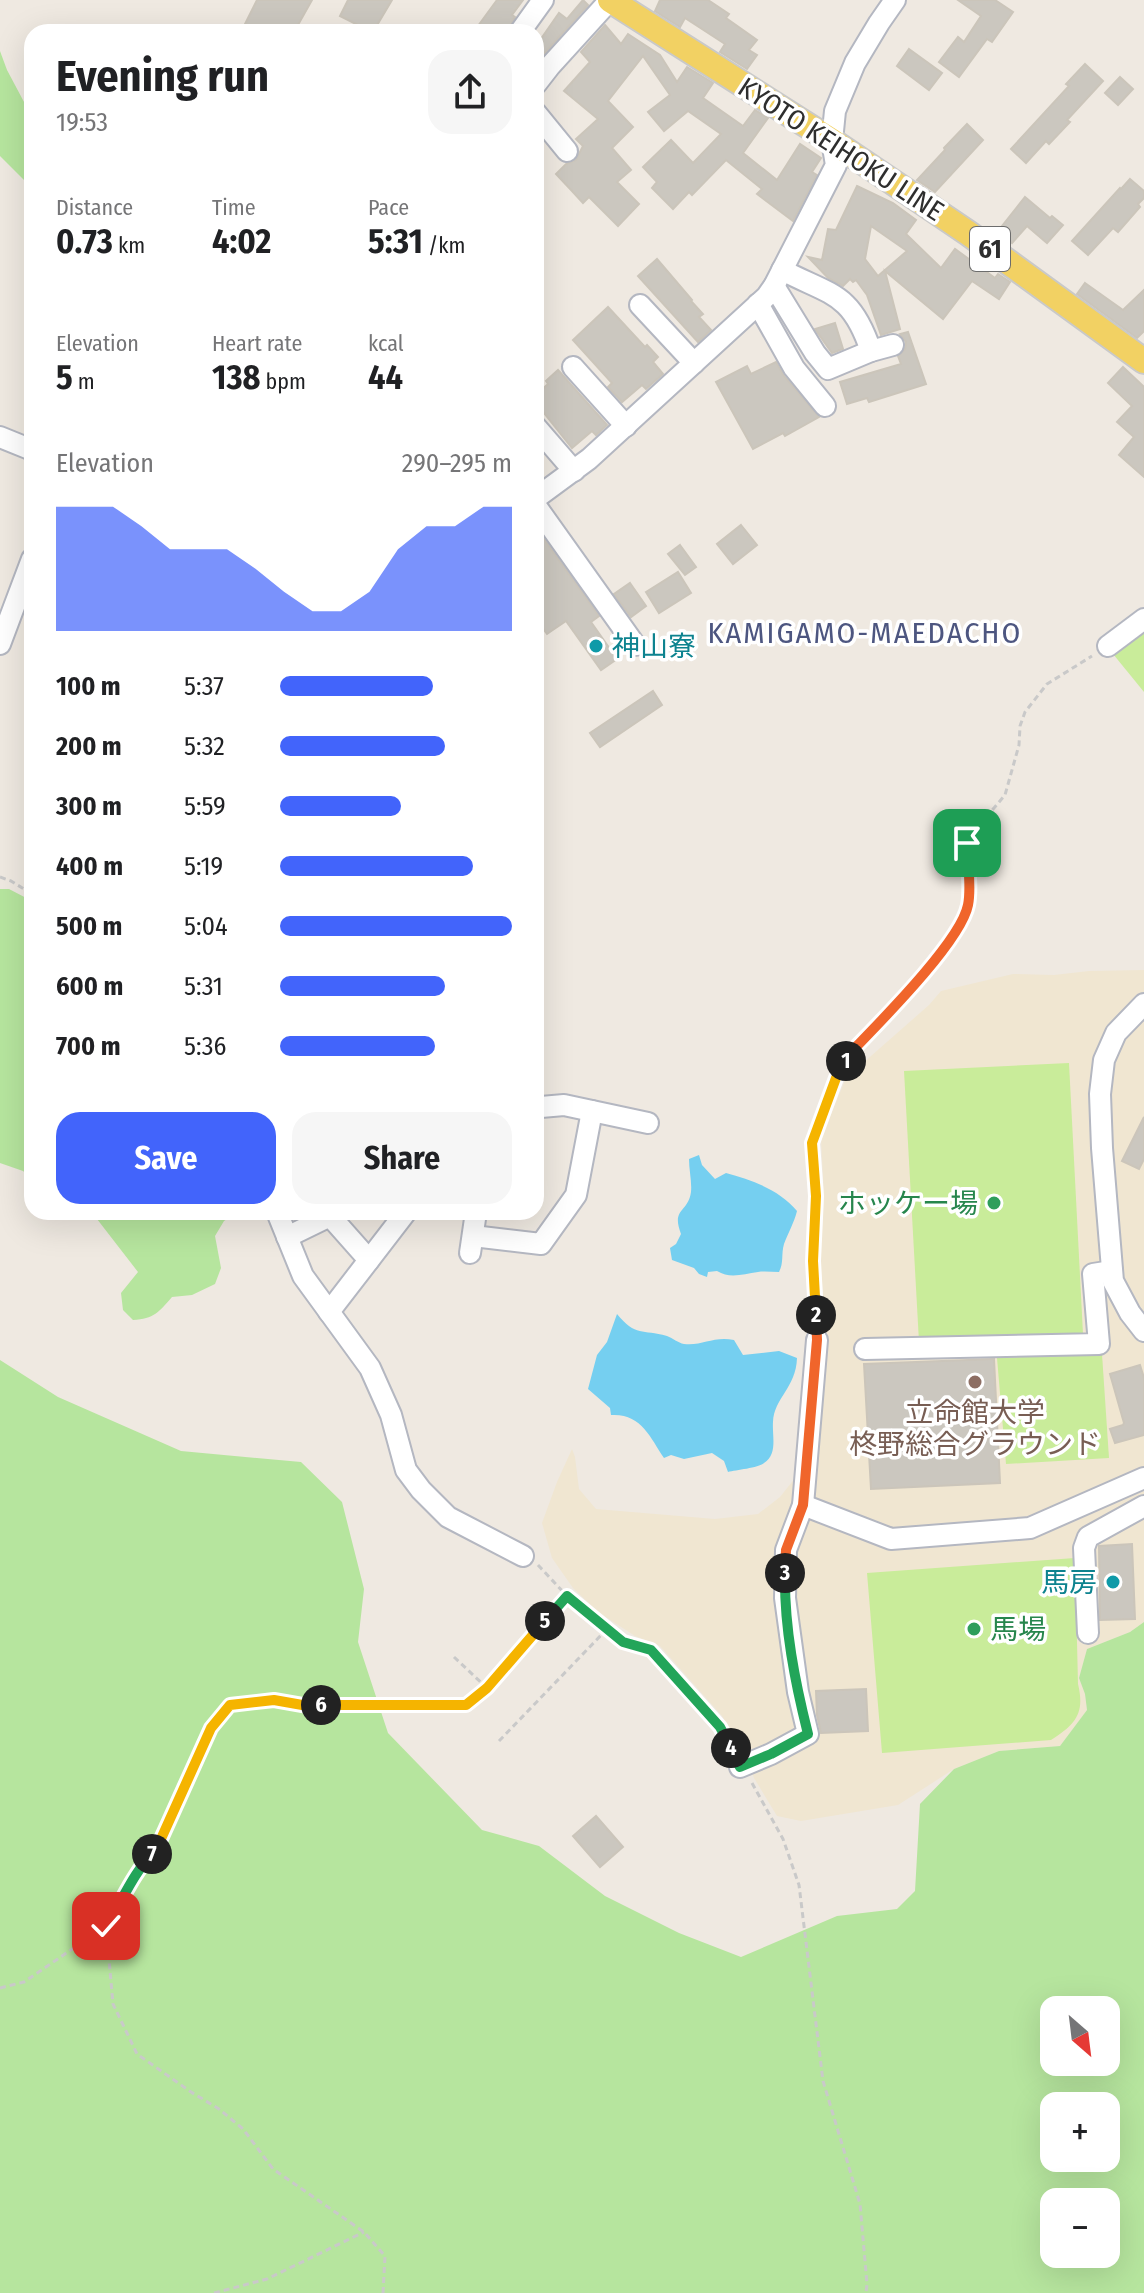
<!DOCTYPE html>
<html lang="en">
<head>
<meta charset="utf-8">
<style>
  body { margin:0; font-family:"Fira Sans Condensed","Noto Sans JP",sans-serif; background:#f6f6f6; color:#202124; height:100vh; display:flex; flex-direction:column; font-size:30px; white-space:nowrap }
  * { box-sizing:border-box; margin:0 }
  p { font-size:26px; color:#757577 }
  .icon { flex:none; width:44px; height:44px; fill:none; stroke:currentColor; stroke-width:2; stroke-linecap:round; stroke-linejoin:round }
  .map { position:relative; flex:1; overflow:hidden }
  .panel { position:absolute; left:24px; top:24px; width:520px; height:1196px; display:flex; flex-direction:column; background:#fff; border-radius:24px; box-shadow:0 8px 32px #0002 }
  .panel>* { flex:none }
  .needle { width:52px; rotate:152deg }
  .controls { position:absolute; left:1040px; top:1996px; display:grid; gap:16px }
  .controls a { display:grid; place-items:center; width:80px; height:80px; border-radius:16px; background:#fff; box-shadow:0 8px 32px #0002; font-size:40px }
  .pin { position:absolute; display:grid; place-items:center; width:68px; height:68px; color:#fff; margin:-34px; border-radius:16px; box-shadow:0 4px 12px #0006 }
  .km { position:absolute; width:40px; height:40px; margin:-20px; border-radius:50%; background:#222; color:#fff; font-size:22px; line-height:40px; text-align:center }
  .round { display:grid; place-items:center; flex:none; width:84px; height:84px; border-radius:24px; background:#f6f6f6 }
  .head { display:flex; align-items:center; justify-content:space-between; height:136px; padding:0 32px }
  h1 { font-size:44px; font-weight:700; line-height:60px }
  .metrics { display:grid; grid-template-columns:repeat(3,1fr); gap:12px; height:136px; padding:8px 32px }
  .metrics div { display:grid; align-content:center }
  .metrics b { font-size:34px; font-weight:700 }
  .metrics small { font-size:22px; font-weight:400 }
  .metrics p { font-size:22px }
  .chart { height:224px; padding:16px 32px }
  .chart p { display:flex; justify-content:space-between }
  .chart svg { width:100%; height:144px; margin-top:8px; fill:#4264fb; opacity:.7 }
  .action { display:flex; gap:16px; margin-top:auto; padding:16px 32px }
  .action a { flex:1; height:92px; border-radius:24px; background:#4264fb; color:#fff; font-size:32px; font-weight:700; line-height:92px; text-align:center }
  .action a+a { background:#f6f6f6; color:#202124 }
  ul { padding:0 32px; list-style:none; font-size:26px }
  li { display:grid; grid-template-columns:128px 96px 1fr; align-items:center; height:60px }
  li i { height:20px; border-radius:10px; background:#4264fb }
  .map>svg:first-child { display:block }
  .education { fill:#f0e6d1 }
  .green { fill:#b6e59e; fill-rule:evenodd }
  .pitch { fill:#c9ec9a }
  .water { fill:#75cff0 }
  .building { fill:#cbc7bf; stroke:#cbc5ba; stroke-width:2; fill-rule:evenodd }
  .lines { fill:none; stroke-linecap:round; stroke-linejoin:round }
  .minor-casing { stroke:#b4b7c1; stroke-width:24 }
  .major-casing { stroke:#c9c9c9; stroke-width:28 }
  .path { stroke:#c9c9c9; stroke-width:3; stroke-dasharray:6 4; stroke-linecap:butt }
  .minor { stroke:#fff; stroke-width:20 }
  .major { stroke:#f2d163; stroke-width:24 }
  .split-1-casing { stroke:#fff; stroke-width:16 }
  .split-2-casing { stroke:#fff; stroke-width:16 }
  .split-3-casing { stroke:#fff; stroke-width:16 }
  .split-4-casing { stroke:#fff; stroke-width:16 }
  .split-5-casing { stroke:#fff; stroke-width:16 }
  .split-6-casing { stroke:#fff; stroke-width:16 }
  .split-7-casing { stroke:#fff; stroke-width:16 }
  .split-8-casing { stroke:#fff; stroke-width:16 }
  .split-1 { stroke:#f0652b; stroke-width:10 }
  .split-2 { stroke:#f5b400; stroke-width:10 }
  .split-3 { stroke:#f0652b; stroke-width:10 }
  .split-4 { stroke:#22a559; stroke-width:10 }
  .split-5 { stroke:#22a559; stroke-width:10 }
  .split-6 { stroke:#f5b400; stroke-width:10 }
  .split-7 { stroke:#f5b400; stroke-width:10 }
  .split-8 { stroke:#22a559; stroke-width:10 }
  .culture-dot { fill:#0f9aa8; stroke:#fff; stroke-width:3 }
  .leisure-dot { fill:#2e9e5b; stroke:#fff; stroke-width:3 }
  .education-dot { fill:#8d6e63; stroke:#fff; stroke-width:3 }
  .labels { text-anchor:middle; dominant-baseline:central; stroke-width:7; stroke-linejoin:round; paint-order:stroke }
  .shield { fill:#fff; stroke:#6d6d6d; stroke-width:2 }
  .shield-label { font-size:26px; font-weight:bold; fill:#2e2e2e }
  .street-label { font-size:28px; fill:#2e2e2e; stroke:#fff }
  .culture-label { font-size:28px; fill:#0d838f; stroke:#fff; text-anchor:start }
  .leisure-label { font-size:28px; fill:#27864d; stroke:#fff; text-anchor:end }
  .education-label { font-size:28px; fill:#785e54; stroke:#fff }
  .neighbourhood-label { font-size:30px; letter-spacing:2px; fill:#4d5680; stroke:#fff }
</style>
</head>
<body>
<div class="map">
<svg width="1144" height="2293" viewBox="0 0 1144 2293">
  <rect width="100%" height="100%" fill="#efe9e1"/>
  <!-- education -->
  <polygon class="education" points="1144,970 1144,1622 1130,1632 1087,1649 1079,1678 1085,1694 1087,1710 1060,1746 999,1751 954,1769 898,1805 801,1821 777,1816 754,1778 746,1755 722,1716 660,1646 635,1636 598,1612 573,1588 552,1558 542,1523 557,1482 572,1449 575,1457 579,1489 596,1509 715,1519 758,1514 780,1497 799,1473 824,1338 824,1306 820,1260 824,1198 821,1138 846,1078 929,1005 941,991 1013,974 1054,975 1089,971"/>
  <!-- green -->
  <g class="green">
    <polygon points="0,51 7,70 32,117 32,188 0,156"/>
    <polygon points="0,889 9,889 32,901 32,1179 23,1171 0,1163"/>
    <path d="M94 1212H238L224 1221 215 1236 221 1268 215 1284 192 1295 172 1297C159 1312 154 1319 133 1320L123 1310 121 1293 138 1272 97 1219Z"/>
    <path d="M0 1360 58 1397 181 1451 301 1462 342 1502 364 1589 358 1642 388 1733 482 1830 539 1846 605 1896 679 1933 741 1957 837 1916 897 1909 915 1891 920 1804 954 1769 999 1751 1060 1746 1087 1710 1085 1694 1079 1678 1087 1649 1130 1632 1144 1622V2293H0ZM1106 2010V2062H1054V2010ZM1054 2106H1106V2158H1054ZM1054 2202H1106V2254H1054Z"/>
  </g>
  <!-- pitch -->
  <g class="pitch">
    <polygon points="1144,625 1144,692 1109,649"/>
    <polygon points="1069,1063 1083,1334 919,1342 904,1071"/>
    <polygon points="1102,1354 1109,1458 1006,1464 997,1358"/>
    <path d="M1075 1558 1078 1684C1085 1713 1076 1724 1051 1740L882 1753 867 1573Z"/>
  </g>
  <!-- water -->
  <g class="water">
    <path d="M699 1155 702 1165 715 1179 726 1173C752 1180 780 1190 797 1211 794 1223 788 1233 784 1244 781 1254 784 1263 779 1272 772 1272 764 1271 758 1272 743 1274 730 1279 717 1271L708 1272 707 1277 699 1274 694 1268 672 1260 670 1248 676 1244 681 1234C671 1208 688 1213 691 1192 692 1182 689 1170 689 1159Z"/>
    <path d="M617 1314C636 1337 642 1329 667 1336 673 1338 678 1343 684 1344 703 1346 713 1336 734 1340L743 1355 779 1351 797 1358C796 1388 774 1398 773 1422 772 1436 778 1454 764 1463 758 1468 736 1470 728 1472L724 1461 712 1453 684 1459 671 1455 664 1458C650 1437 641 1413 611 1415L610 1408 588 1389 597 1355 607 1342Z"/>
  </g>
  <!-- building -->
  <g class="building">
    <polygon points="257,0 312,0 294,32 241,32"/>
    <polygon points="348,0 392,0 373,32 365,32 357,27 358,25 340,16"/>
    <polygon points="497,0 523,0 512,15 515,17 507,32 487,32 478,26"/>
    <polygon points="583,0 588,5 536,63 536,46 559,13 567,19"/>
    <polygon points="660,0 708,0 729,14 726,18 757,40 749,50 757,55 747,69 720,52 725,44 685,18 680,27 655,11"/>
    <polygon points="958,0 995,0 1013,12 992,42 987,39 959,77 939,62 958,37 964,42 981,16"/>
    <polygon points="605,25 621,44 628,34 660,55 677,82 687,67 713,83 703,98 743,126 755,110 768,118 743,153 777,180 800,144 821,158 812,172 817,175 793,221 757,194 762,189 726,160 692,195 689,192 673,209 652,188 657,182 643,167 671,140 693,163 721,134 688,111 664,131 648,112 670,95 643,56 608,101 633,127 612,148 631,170 617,182 639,204 618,226 589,197 583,203 572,191 556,174 566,164 576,160 583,146 576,139 598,119 564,91 590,62 581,52"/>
    <polygon points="909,49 942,73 929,90 897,66"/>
    <polygon points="1085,64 1103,81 1067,120 1070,122 1049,144 1046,141 1026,163 1011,149 1069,86 1066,84"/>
    <polygon points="1120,77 1133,89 1118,105 1105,93"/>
    <polygon points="967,124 983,140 935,192 917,180 945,150 944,148"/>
    <polygon points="1130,179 1144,191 1144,198 1138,204 1140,207 1118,232 1113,228 1088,255 1072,241 1120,188 1121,189"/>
    <path d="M857 186 893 203 916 220 906 234 941 268 955 249 995 278 998 274 1010 282 999 299 972 281 943 319 885 271 900 329 881 335 867 295 856 280 853 282 850 279 843 286 828 278 808 257 822 260 828 229 836 230ZM871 226 907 251 878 276 865 259Z"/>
    <polygon points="1025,197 1050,218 1052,216 1063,225 1047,243 1027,226 1012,243 998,231"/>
    <polygon points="657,259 692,300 691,301 703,314 699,317 711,330 698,342 638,276"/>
    <polygon points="1085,283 1123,310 1144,290 1144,331 1137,338 1077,294"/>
    <polygon points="608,307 645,347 647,345 658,357 653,362 663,374 646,389 642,385 622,402 608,387 612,383 573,340"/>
    <polygon points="835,323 843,349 832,353 815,329"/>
    <polygon points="908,332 926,384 869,402 867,398 847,404 840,382 901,364 898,356 905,349 906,342 900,334"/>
    <polygon points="776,362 784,376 819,417 785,436 783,433 753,449 716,382 747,366 751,374"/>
    <polygon points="1123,367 1144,387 1144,477 1119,455 1134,437 1117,422 1132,406 1108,383"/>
    <polygon points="558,370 607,425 596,435 592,431 572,448 536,403 536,395 548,384 546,381"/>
    <polygon points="741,525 757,545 733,564 717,544"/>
    <polygon points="536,528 599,616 591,622 617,659 601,670 566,621 547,634 536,619"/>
    <polygon points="680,545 696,567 685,575 668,554"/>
    <polygon points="678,572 691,593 659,613 646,592"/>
    <polygon points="630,583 646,606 631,617 614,594"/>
    <polygon points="653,691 662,705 600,747 590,733"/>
    <polygon points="1144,1117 1144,1159 1139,1169 1122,1161"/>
    <polygon points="994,1359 1000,1483 871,1489 864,1364"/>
    <polygon points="1140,1365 1144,1378 1144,1435 1115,1443 1110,1429 1123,1425 1124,1423 1110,1374"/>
    <polygon points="1132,1544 1135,1619 1100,1620 1099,1546"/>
    <polygon points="866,1689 868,1731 821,1733 817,1715 816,1691"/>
    <polygon points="596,1816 623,1847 600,1867 573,1836"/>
  </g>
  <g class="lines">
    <defs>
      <g id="minor">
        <polyline points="520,32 543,0"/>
        <polyline points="536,84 550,66 610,0"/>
        <polyline points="536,113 567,151"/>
        <path d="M782 270C832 296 851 292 871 351"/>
        <polyline points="774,286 815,353 828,369 871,351 893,345"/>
        <polyline points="758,304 794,368 825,406"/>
        <polyline points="640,305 694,363"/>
        <polyline points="573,367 626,426"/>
        <polyline points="536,427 574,471"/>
        <polyline points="0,437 32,450"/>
        <polyline points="536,498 589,459 767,296 774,286 836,165 832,141 835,111 855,63 879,23 895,0"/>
        <polyline points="536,506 635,645"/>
        <polyline points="0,644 32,559"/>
        <polyline points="1108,646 1144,619"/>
        <polyline points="1144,1004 1116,1033 1104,1060 1100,1094 1102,1148 1113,1281 1130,1313 1144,1331"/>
        <polyline points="541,1107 564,1105 648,1123"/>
        <polyline points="277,1212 303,1276 370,1368 391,1415 406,1470 421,1490 448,1517 523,1556"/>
        <polyline points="473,1236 541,1244 576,1195 592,1111"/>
        <polyline points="287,1237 330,1216 369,1260"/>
        <polyline points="470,1253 476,1212"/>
        <polyline points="329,1312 406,1212"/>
        <polyline points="865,1349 1099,1344 1093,1274 1112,1271"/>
        <polyline points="803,1505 891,1539 1030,1528 1144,1478"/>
        <polyline points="1088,1633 1084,1548 1088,1537 1144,1506"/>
        <polyline points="740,1767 771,1754 808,1734 798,1692 785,1598 786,1550 803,1505 817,1340"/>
      </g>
      <polyline id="major" points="610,0 832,141 968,233 1144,361"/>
    </defs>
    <!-- minor casing -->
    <use href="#minor" class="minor-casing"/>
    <!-- major casing -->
    <use href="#major" class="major-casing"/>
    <!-- path -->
    <g class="path">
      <polyline points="0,877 11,881 32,894"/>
      <polyline points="816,1320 813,1261 816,1196 812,1143 836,1078 853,1050 922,974 955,933 968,908 970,887 967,843 972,834 1005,795 1019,745 1020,726 1025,712 1047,684 1092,656"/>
      <polyline points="538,1565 567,1596 623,1642 651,1650 720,1727 731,1749"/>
      <polyline points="454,1657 487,1688 567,1596"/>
      <polyline points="499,1741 607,1629"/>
      <polyline points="752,1783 783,1839 799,1885 823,2081 860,2204 867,2284 866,2293"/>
      <polyline points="0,1988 24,1982 106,1926"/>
      <polyline points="214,2293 267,2279 364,2232"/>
      <polyline points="383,2293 385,2256 364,2232 273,2169 243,2129 219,2109 191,2092 137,2054 113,2004 106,1926 120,1905 139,1868 156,1850 211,1728 230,1705 274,1700 308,1706 466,1705 487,1688"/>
    </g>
    <!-- minor -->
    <use href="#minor" class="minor"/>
    <!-- major -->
    <use href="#major" class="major"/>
  </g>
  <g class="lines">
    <defs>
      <path id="split-1" d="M846 1061 853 1050C881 1021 961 941 968 905 972 885 967 863 967 843"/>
      <polyline id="split-2" points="816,1315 813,1261 816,1196 812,1143 836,1078 846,1061"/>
      <polyline id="split-3" points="785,1573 786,1550 803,1505 817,1340 816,1315"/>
      <path id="split-4" d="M731 1748 740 1767 771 1754 808 1734C795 1682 784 1627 785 1573"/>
      <polyline id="split-5" points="545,1621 567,1596 623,1642 651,1650 720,1727 731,1748"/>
      <polyline id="split-6" points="321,1705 466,1705 487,1688 545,1621"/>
      <polyline id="split-7" points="152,1854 156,1850 211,1728 230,1705 274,1700 308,1706 321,1705"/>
      <path id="split-8" d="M106 1926C122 1902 132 1875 152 1854"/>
    </defs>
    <!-- split-1 casing -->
    <use href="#split-1" class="split-1-casing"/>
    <!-- split-2 casing -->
    <use href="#split-2" class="split-2-casing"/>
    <!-- split-3 casing -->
    <use href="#split-3" class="split-3-casing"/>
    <!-- split-4 casing -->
    <use href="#split-4" class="split-4-casing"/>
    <!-- split-5 casing -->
    <use href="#split-5" class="split-5-casing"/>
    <!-- split-6 casing -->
    <use href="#split-6" class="split-6-casing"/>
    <!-- split-7 casing -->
    <use href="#split-7" class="split-7-casing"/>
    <!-- split-8 casing -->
    <use href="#split-8" class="split-8-casing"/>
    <!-- split-1 -->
    <use href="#split-1" class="split-1"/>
    <!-- split-2 -->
    <use href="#split-2" class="split-2"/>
    <!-- split-3 -->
    <use href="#split-3" class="split-3"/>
    <!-- split-4 -->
    <use href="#split-4" class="split-4"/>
    <!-- split-5 -->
    <use href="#split-5" class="split-5"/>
    <!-- split-6 -->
    <use href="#split-6" class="split-6"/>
    <!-- split-7 -->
    <use href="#split-7" class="split-7"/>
    <!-- split-8 -->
    <use href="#split-8" class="split-8"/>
  </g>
  <!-- markers -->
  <g class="culture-dot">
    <circle cx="596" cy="646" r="8"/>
    <circle cx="1113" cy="1582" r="8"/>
  </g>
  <g class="leisure-dot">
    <circle cx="994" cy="1203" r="8"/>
    <circle cx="974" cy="1629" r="8"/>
  </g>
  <circle class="education-dot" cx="975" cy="1382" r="8"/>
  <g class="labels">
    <!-- shield labels -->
    <rect class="shield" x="970" y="227" width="40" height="44" rx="6"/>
    <g class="shield-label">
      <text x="990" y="249">61</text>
    </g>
    <!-- street labels -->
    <g class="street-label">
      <text transform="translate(841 149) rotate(33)">KYOTO KEIHOKU LINE</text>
    </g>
    <!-- culture labels -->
    <g class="culture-label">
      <text x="612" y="646">神山寮</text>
      <text x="1097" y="1582" text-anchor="end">馬房</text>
    </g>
    <!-- leisure labels -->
    <g class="leisure-label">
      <text x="978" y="1203">ホッケー場</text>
      <text x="990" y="1629" text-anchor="start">馬場</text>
    </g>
    <!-- education labels -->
    <g class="education-label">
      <text x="975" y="1412">立命館大学<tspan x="975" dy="32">柊野総合グラウンド</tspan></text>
    </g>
    <!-- neighbourhood labels -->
    <g class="neighbourhood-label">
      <text x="865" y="633">KAMIGAMO-MAEDACHO</text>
    </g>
  </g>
</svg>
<div class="controls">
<a><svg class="needle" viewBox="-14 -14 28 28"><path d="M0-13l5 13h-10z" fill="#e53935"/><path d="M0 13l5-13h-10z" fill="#757577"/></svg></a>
<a>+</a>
<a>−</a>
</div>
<div class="pin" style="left:967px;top:843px;background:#1e9e55"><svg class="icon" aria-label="arrive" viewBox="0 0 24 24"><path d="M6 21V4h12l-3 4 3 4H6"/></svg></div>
<div class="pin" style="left:106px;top:1926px;background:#d93025"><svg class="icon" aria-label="check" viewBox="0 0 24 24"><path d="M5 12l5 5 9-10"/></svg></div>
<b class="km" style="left:846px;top:1061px">1</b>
<b class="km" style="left:816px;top:1315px">2</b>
<b class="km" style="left:785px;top:1573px">3</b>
<b class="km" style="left:731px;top:1748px">4</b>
<b class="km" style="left:545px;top:1621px">5</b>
<b class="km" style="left:321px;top:1705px">6</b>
<b class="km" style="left:152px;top:1854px">7</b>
<section class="panel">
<div class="head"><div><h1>Evening run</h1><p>19:53</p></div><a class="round"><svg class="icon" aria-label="share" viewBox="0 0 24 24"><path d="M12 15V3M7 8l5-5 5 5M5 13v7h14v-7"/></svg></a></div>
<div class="metrics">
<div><p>Distance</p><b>0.73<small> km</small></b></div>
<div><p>Time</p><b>4:02</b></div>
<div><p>Pace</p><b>5:31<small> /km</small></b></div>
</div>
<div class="metrics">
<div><p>Elevation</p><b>5<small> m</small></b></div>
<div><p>Heart rate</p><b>138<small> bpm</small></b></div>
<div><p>kcal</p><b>44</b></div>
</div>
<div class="chart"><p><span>Elevation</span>290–295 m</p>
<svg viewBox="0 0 160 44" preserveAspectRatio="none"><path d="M0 44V6L10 6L20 6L30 12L40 19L50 19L60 19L70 25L80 32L90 38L100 38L110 32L120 19L130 12L140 12L150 6L160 6V44z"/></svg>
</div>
<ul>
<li><b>100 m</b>5:37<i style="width:66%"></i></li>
<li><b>200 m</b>5:32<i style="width:71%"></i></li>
<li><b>300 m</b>5:59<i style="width:52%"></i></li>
<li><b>400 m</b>5:19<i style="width:83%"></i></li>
<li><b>500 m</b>5:04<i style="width:100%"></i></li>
<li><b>600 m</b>5:31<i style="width:71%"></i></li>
<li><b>700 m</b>5:36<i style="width:67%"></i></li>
</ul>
<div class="action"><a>Save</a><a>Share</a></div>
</section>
</div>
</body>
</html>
